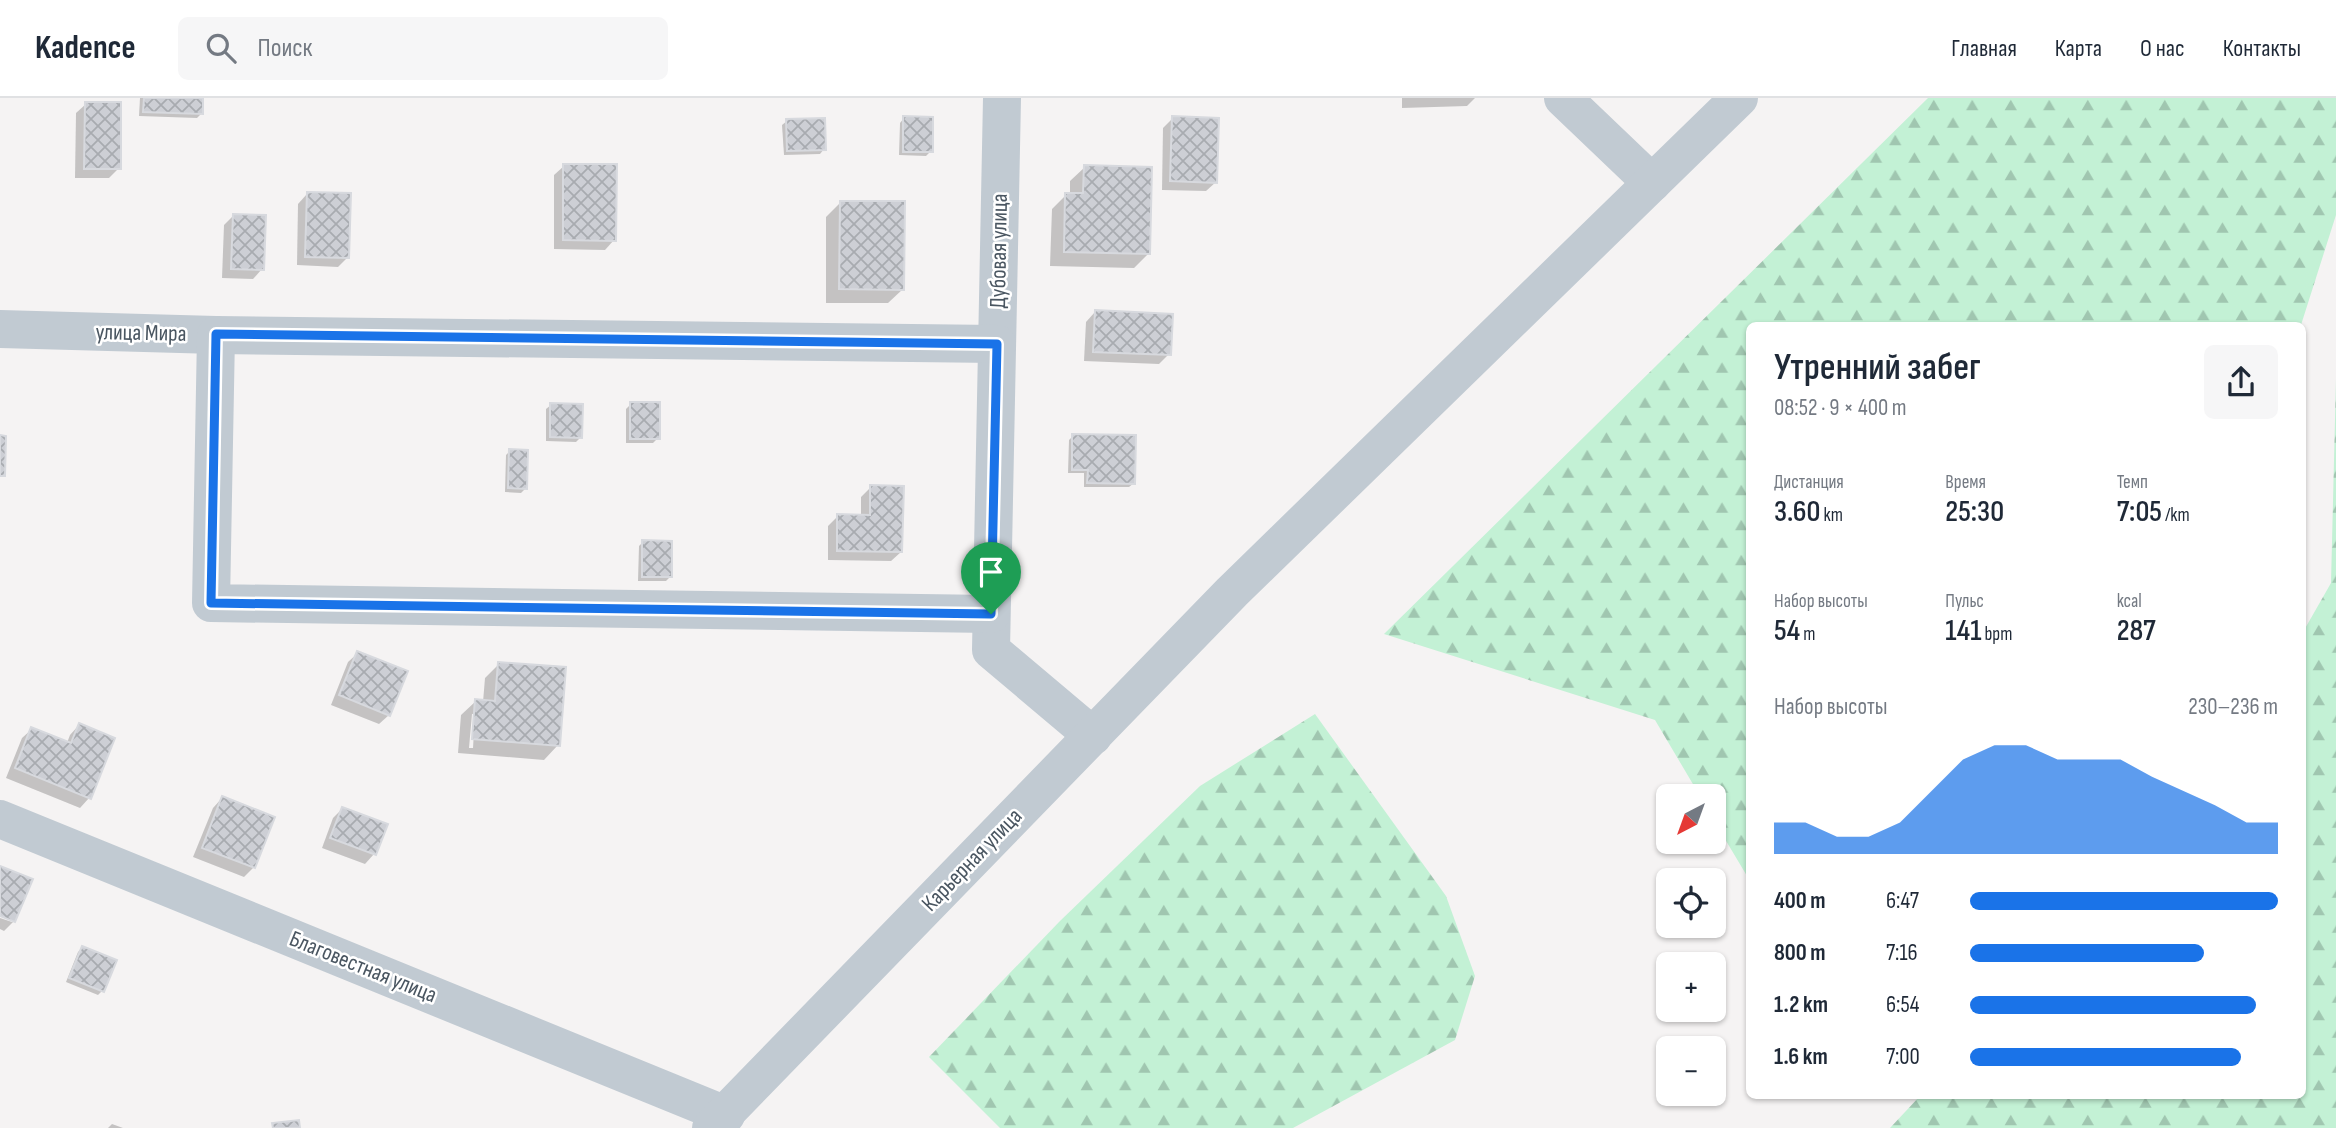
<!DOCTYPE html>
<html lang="ru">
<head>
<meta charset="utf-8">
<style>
  body { margin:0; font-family:"Sofia Sans Condensed",sans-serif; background:#f6f6f7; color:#1f2937; height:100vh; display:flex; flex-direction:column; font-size:26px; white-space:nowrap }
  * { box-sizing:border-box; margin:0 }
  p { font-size:23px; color:#747a83 }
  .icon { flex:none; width:38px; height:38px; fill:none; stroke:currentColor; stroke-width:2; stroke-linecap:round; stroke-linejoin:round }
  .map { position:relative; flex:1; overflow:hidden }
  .drawer { position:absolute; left:1746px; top:224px; width:560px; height:777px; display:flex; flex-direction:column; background:#fff; border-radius:10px; box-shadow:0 2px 5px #0004 }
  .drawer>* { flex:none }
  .needle { width:46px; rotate:221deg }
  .tools { position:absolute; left:1656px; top:686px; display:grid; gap:14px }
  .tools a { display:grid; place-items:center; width:70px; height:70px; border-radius:10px; background:#fff; box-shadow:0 2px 5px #0004; font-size:35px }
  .pin { position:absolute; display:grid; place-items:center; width:60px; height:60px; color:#fff; margin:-72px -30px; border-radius:50% 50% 50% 0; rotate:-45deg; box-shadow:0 0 7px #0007 }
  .pin .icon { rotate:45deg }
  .round { display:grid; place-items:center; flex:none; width:74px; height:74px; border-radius:10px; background:#f6f6f7 }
  .summary { display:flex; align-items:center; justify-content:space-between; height:119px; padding:0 28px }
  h1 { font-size:38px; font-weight:600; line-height:52px }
  .figures { display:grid; grid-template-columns:repeat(3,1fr); gap:10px; height:119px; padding:7px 28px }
  .figures div { display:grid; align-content:center }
  .figures b { font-size:30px; font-weight:600 }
  .figures small { font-size:19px; font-weight:400 }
  .figures p { font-size:19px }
  .chart { height:196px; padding:14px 28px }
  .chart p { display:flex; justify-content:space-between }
  .chart svg { width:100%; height:126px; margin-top:7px; fill:#1a73e8; opacity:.7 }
  ul { padding:0 28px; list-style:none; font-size:23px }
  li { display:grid; grid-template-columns:112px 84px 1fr; align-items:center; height:52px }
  li i { height:18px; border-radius:9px; background:#1a73e8 }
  header { display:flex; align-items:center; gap:42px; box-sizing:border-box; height:98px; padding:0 35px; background:#fff; border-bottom:2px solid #e0e1e3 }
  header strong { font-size:33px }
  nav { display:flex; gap:38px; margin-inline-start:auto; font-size:24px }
  .search { width:490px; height:63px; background:#f6f6f7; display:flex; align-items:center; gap:18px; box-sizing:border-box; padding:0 24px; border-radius:10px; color:#747a83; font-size:26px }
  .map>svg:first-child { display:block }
  .forest { fill:url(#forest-firs) }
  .shadow { fill:#0003; fill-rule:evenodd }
  .building { fill:url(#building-cross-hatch); stroke:#d7d9de; stroke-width:2 }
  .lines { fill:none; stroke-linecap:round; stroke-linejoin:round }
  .minor { stroke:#c1cad2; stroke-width:38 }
  .route-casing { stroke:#fff; stroke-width:14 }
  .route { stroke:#1a73e8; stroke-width:9 }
  .labels { text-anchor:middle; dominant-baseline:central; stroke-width:5; stroke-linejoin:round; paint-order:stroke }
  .street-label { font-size:23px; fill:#4a5661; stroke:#fff }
</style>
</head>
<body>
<header>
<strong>Kadence</strong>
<div class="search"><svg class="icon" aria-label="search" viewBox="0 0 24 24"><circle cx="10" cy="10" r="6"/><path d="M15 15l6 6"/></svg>Поиск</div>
<nav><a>Главная</a><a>Карта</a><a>О нас</a><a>Контакты</a></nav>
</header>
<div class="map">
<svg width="2336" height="1030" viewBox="0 0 2336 1030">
  <defs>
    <pattern id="forest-firs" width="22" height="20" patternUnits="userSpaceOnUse" patternTransform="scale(1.75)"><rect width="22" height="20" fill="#c3f1d5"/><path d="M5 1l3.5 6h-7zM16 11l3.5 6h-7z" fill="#a0c6b0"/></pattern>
    <pattern id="building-cross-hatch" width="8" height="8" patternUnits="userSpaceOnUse" patternTransform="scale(1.75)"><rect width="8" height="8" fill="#cdcfd5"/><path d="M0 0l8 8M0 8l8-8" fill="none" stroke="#a8abb0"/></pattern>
  </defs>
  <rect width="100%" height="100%" fill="#f5f3f3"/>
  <!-- forest -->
  <g class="forest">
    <polygon points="1928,0 2336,0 2336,117 2301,227 1750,228 1750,783 1713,721 1713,698 1700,698 1655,622 1384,536"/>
    <polygon points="2336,281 2336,1030 1890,1030 1920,998 2303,998 2303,534 2331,485"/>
    <polygon points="1315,616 1446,798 1475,878 1455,942 1293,1030 1000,1030 929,959 1060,823 1200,688"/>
  </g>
  <!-- shadow -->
  <g class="shadow">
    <polygon points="140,0 202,0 201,16 197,20 139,18"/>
    <polygon points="1402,0 1475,0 1467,8 1402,10"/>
    <polygon points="86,6 119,70 109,80 75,80 76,15"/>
    <polygon points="904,20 931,53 926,58 899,57 900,25"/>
    <polygon points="1173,20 1216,84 1206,93 1162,92 1163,30"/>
    <polygon points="787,23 824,51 820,56 784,57 782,27"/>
    <polygon points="564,68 614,142 605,152 554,151 554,77"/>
    <polygon points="1085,69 1148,156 1134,170 1050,168 1052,111 1066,97 1070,97 1070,83"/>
    <polygon points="307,96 348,159 338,169 297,167 298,106"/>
    <polygon points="840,105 903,191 888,205 826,205 826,119"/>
    <polygon points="233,118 262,171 253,181 222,180 224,127"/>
    <polygon points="1095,214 1169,256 1159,266 1084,263 1086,224"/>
    <polygon points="631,306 658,340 653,345 626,345 626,311"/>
    <polygon points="551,307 580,340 576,344 546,343 546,311"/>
    <polygon points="1073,338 1134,385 1129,389 1084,389 1084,375 1068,375 1069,342"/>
    <polygon points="510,353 526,390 521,395 505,394 506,357"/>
    <polygon points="871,389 901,454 891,463 828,462 828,428 838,418 861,419 861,399"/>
    <polygon points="643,444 670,479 666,483 638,483 639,448"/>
    <polygon points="358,555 389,617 379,626 331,607 348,564"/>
    <path d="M499 566 558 647 544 662 458 655 461 617 476 603 483 604 485 580ZM472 616H475L473 650H469Z"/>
    <polygon points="79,627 89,700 80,710 6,680 22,640 32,631 67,645 70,637"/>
    <polygon points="222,700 273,720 253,770 244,779 193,759 213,710"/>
    <polygon points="342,711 386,727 374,756 365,766 322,750 333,720"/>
    <polygon points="0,770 14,823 4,833 0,831 0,820 12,824 12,821 0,816"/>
    <polygon points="82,850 102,893 98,897 66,884 78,854"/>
    <polygon points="112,1026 123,1030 108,1030"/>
  </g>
  <!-- building -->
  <g class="building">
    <polygon points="144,0 203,0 203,16 143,14"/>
    <polygon points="85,4 121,4 121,71 84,71"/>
    <polygon points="903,18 933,19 933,54 903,54"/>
    <polygon points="1172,18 1219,20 1217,85 1170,83"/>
    <polygon points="825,20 826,52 787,53 786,21"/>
    <polygon points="563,66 617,66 616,143 563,142"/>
    <polygon points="1084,67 1152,69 1150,156 1064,154 1065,95 1083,95"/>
    <polygon points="307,94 351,95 349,160 305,159"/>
    <polygon points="840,103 905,103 904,192 839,191"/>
    <polygon points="233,116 266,117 264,172 231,171"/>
    <polygon points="1095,212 1173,216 1171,257 1093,254"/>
    <rect x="630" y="304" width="30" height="37"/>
    <polygon points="550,305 583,306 582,340 550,339"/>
    <polygon points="1072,336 1136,337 1135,386 1087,385 1088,372 1072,372"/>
    <polygon points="0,337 6,338 5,378 0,378"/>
    <polygon points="509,351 528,352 527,391 508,390"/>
    <polygon points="870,387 904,388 902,454 837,453 837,416 870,417"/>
    <polygon points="642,442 672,443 672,479 642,479"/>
    <polygon points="357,553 408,573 390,618 339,597"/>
    <polygon points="498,564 566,569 560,648 472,641 475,601 495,603"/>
    <polygon points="79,625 115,640 91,701 15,670 31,629 71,645"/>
    <polygon points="222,698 275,719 255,770 202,750"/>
    <polygon points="342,709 388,726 376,757 330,740"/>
    <polygon points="0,768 33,781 15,824 0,818"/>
    <polygon points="82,848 117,862 104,894 69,880"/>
    <polygon points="299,1022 300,1030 273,1030 272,1025"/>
  </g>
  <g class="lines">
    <!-- minor -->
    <g class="minor">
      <polyline points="1002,0 991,552 1093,638"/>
      <polyline points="1563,0 1652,85"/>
      <polyline points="0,231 216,237 997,246"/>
      <polyline points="216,237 211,505 991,516"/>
      <polyline points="0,721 726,1017"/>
      <polyline points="711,1030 1232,494 1739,0"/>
    </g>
  </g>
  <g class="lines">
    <defs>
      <polygon id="route" points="216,236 997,246 991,516 211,505"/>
    </defs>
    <!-- route casing -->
    <use href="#route" class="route-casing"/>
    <!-- route -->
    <use href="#route" class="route"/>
  </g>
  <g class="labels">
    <!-- street labels -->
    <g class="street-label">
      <text transform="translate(999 153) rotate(-89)">Дубовая улица</text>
      <text transform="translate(141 235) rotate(1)">улица Мира</text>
      <text transform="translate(972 762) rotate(-46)">Карьерная улица</text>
      <text transform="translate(363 869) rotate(22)">Благовестная улица</text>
    </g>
  </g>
</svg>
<div class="tools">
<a><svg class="needle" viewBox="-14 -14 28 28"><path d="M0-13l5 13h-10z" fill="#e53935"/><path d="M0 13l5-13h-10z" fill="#747a83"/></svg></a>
<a><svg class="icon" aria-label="locate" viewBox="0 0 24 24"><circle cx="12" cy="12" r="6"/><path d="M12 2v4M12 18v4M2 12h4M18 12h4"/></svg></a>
<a>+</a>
<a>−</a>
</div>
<div class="pin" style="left:991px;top:516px;background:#1e9e55"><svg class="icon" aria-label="arrive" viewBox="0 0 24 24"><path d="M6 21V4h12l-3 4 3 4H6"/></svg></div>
<section class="drawer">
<div class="summary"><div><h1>Утренний забег</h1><p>08:52 · 9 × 400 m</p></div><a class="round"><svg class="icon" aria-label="share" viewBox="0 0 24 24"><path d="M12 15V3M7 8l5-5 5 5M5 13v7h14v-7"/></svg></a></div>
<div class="figures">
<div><p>Дистанция</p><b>3.60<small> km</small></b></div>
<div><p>Время</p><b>25:30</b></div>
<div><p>Темп</p><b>7:05<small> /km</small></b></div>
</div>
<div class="figures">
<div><p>Набор высоты</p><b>54<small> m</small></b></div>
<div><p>Пульс</p><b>141<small> bpm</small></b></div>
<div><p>kcal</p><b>287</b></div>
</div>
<div class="chart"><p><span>Набор высоты</span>230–236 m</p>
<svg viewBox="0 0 160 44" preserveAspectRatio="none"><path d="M0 44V33L10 33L20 38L30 38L40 33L50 22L60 11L70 6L80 6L90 11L100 11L110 11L120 17L130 22L140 27L150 33L160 33V44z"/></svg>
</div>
<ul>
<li><b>400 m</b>6:47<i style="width:100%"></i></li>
<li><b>800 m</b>7:16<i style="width:76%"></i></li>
<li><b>1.2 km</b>6:54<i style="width:93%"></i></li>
<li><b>1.6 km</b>7:00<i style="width:88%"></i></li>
</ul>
</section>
</div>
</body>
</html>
